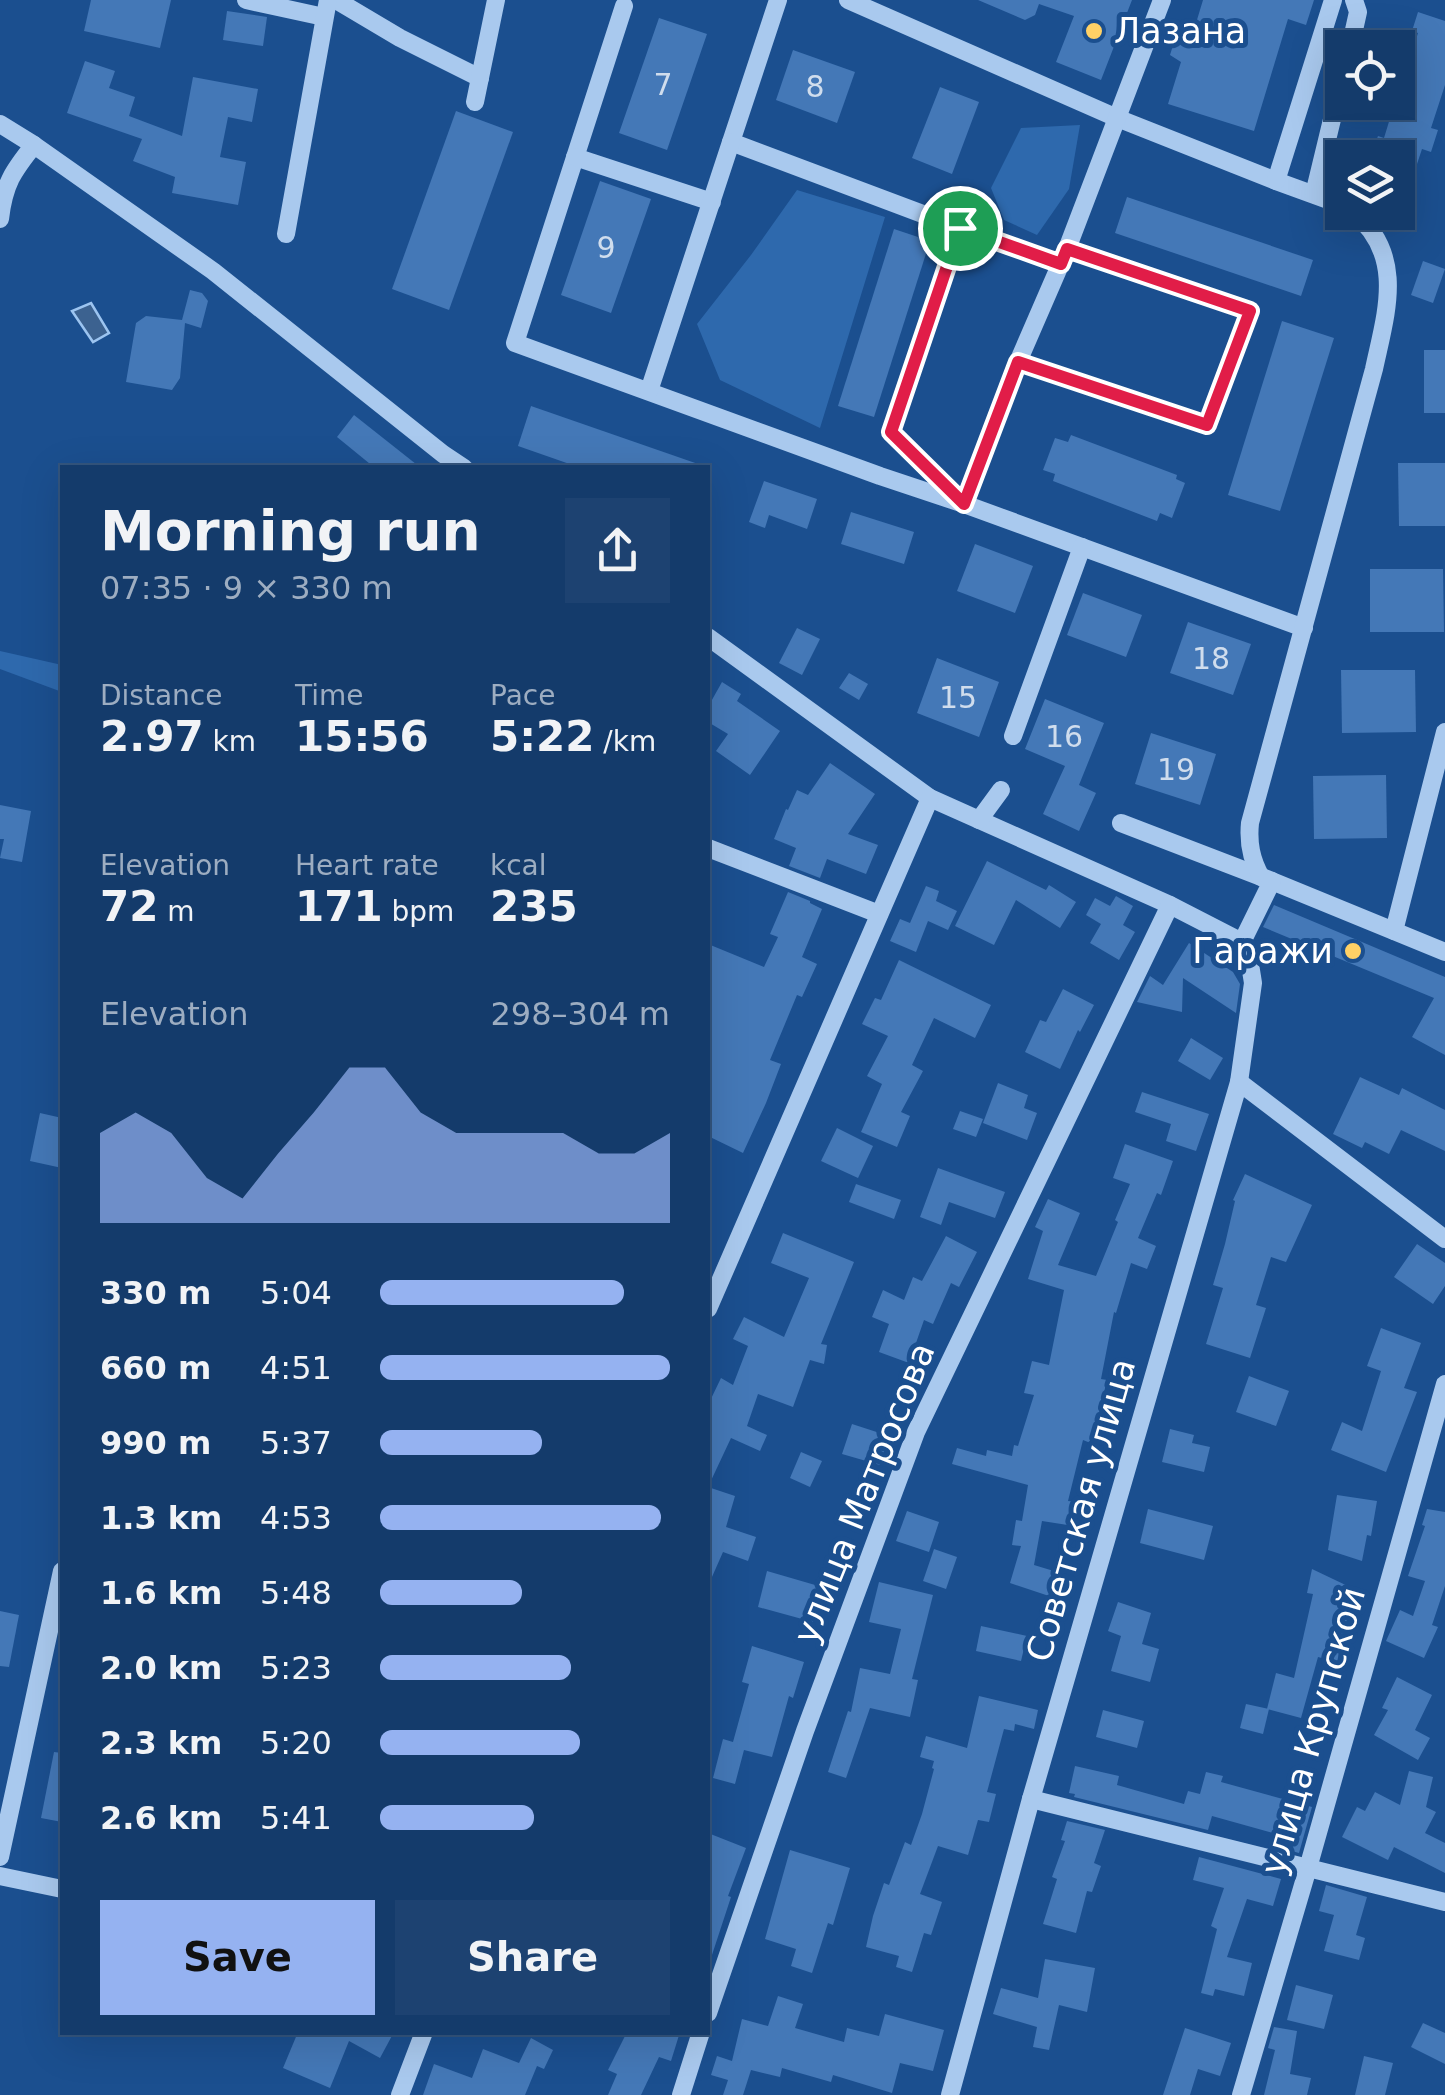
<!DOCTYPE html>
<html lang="en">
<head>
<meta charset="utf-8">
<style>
  body { margin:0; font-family:"DejaVu Sans",sans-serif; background:#1d4271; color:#f1f3f6; height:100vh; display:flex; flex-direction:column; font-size:38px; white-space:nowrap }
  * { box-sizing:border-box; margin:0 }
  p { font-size:32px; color:#9dadc1 }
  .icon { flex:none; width:55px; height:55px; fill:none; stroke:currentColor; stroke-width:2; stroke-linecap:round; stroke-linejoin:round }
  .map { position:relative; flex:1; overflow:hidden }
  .sheet { position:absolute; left:60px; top:465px; width:650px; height:1570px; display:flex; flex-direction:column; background:#143b6b; border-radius:0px; box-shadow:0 10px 40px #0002,0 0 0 2px #33557e }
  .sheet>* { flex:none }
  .fabs { position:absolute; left:1325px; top:30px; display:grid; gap:20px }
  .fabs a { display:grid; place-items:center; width:90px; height:90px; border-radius:0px; background:#143b6b; box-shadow:0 10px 40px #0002,0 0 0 2px #33557e; font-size:50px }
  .pin { position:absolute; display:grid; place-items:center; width:85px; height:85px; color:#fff; margin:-42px; border:5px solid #fff; border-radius:50%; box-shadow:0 2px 10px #0007 }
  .round { display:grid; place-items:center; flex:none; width:105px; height:105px; border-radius:0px; background:#1d4271 }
  .summary { display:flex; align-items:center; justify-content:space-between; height:170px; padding:0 40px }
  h1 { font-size:55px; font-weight:600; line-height:75px }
  .metrics { display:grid; grid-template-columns:repeat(3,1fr); gap:15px; height:170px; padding:10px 40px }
  .metrics div { display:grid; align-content:center }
  .metrics b { font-size:42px; font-weight:600 }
  .metrics small { font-size:28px; font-weight:400 }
  .metrics p { font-size:28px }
  .chart { height:280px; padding:20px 40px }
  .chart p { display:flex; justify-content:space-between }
  .chart svg { width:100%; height:180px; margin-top:10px; fill:#95b2f1; opacity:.7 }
  .cta { display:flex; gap:20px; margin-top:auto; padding:20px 40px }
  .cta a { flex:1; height:115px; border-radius:0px; background:#95b2f1; color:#111; font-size:40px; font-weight:600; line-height:115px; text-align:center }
  .cta a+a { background:#1d4271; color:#f1f3f6 }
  ul { padding:0 40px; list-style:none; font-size:32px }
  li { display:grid; grid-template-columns:160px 120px 1fr; align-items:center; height:75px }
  li i { height:25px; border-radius:12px; background:#95b2f1 }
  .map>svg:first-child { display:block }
  .green { fill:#2e69ad }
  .water { fill:#3c6290; stroke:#9cc4f0; stroke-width:2.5 }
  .building { fill:#4478b7 }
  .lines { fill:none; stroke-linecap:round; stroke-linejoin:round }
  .minor { stroke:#a9c9ee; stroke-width:18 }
  .route-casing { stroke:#fff; stroke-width:20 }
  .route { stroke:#e11d48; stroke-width:12 }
  .poi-dot { fill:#ffd166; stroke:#1b4f8f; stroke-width:4 }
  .labels { text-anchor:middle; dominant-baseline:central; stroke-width:10; stroke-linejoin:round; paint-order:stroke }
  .number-label { font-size:30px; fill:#d0dded }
  .poi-label { font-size:35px; fill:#fff; stroke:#1b4f8f; text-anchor:start }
  .street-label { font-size:35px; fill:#fff; stroke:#1b4f8f }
</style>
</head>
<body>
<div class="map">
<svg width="1445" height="2095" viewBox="0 0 1445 2095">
  <rect width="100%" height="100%" fill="#1b4f8f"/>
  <!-- green -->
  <g class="green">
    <polygon points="1080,125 1069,189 1037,235 1004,220 991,188 1021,128"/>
    <polygon points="797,190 885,217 820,428 720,380 697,324 751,255"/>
    <polygon points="0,651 62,665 62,692 0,669"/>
  </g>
  <!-- water -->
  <polygon class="water" points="91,303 109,333 93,342 72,311"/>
  <!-- building -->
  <g class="building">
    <polygon points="91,0 171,0 160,48 84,31"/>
    <polygon points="978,0 1132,0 1101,80 1056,62 1074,16 1039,4 1035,15 1025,20"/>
    <polygon points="1203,0 1314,0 1306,25 1288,19 1254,131 1168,104 1181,62 1170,55 1175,39 1190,43"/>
    <polygon points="227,11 267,17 263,46 223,40"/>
    <polygon points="1418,12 1445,21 1445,85 1431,128 1438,130 1431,152 1422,149 1415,170 1398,164 1398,158 1377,158 1378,154 1372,152 1378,136 1384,138 1395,102 1398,102 1398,95 1418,33 1412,31"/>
    <polygon points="659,18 707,34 667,150 619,133"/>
    <polygon points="793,50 855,72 837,123 776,100"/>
    <polygon points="85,61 115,71 109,88 135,97 129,116 182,136 193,77 258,89 252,122 228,117 220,157 246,162 238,205 172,193 175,177 133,161 142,139 67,113"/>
    <polygon points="940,87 979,102 952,174 912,158"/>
    <polygon points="456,111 513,132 449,310 392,289"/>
    <polygon points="600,181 651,199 611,313 561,295"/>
    <polygon points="1127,197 1313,260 1301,296 1115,233"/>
    <polygon points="894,229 930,241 874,417 838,406"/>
    <polygon points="1423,261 1445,269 1433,303 1411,295"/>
    <polygon points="190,290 202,293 208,301 201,328 185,323 180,378 172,390 126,382 136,323 146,316 182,320"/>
    <polygon points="1282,321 1334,338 1280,511 1228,495"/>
    <rect x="1424" y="350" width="21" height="63"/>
    <polygon points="531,406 701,465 700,468 581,468 518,446"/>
    <polygon points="354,415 421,468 375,468 337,437"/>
    <polygon points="1071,435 1177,475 1176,479 1185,483 1172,518 1160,513 1157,521 1053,481 1055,474 1043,470 1055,438 1068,442"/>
    <polygon points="1398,463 1445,463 1445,526 1399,526"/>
    <polygon points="764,481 817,499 807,529 769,515 765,528 749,522"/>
    <polygon points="851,512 914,532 904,564 841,544"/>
    <polygon points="975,544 1033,566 1015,613 957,591"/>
    <polygon points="1370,569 1443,569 1444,632 1370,632"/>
    <polygon points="1083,593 1142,615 1126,657 1067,635"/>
    <polygon points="1188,622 1251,644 1233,695 1170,673"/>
    <polygon points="797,628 820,639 802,675 779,663"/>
    <polygon points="937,658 999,682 979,737 917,713"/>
    <polygon points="1341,670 1415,670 1416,732 1342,733"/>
    <polygon points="849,673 868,684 859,700 839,688"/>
    <polygon points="722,682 741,694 737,701 780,731 750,775 716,751 728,734 708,722 708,707"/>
    <polygon points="1045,699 1104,723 1079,785 1096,793 1079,831 1043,814 1065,766 1025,749"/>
    <polygon points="1151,733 1216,754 1200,805 1135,784"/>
    <polygon points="830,763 875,794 848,834 878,845 866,874 827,859 820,878 789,866 796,848 774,839 786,809 788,810 797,790 808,795"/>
    <polygon points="1386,775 1387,838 1314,839 1313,776"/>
    <polygon points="0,805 31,811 22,862 0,858 4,839 0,839"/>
    <polygon points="987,861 1046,890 1049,885 1076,902 1060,928 1016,900 994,945 955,926"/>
    <polygon points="926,886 939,891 936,901 957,911 948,930 928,921 916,952 890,941 900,919 910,923"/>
    <polygon points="788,892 810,901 810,903 822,909 802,957 817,964 802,997 797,995 770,1060 781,1064 766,1103 743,1153 708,1136 708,944 764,967 778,937 770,934"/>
    <polygon points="1116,896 1133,906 1123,925 1135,932 1119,960 1090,943 1101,924 1086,915 1095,898 1110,906"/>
    <polygon points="1274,905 1445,977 1445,1055 1412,1037 1434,998 1263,927"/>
    <polygon points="1189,943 1233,972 1240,984 1236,1013 1183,978 1182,1012 1137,1002 1150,976 1163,985"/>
    <polygon points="899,960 991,1005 975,1038 934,1018 912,1065 923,1071 901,1112 910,1116 897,1147 861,1132 882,1084 867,1076 888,1036 862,1024 875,998 881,1000"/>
    <polygon points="1063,989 1094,1005 1080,1032 1078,1030 1060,1069 1025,1052 1040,1020 1046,1022"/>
    <polygon points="1191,1038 1223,1058 1210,1080 1178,1061"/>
    <polygon points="1360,1077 1399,1095 1402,1088 1445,1110 1445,1151 1401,1130 1389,1154 1365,1142 1362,1148 1333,1134"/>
    <polygon points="998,1083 1028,1095 1024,1108 1037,1113 1027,1140 983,1123"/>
    <polygon points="1142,1092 1209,1114 1196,1151 1166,1141 1171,1124 1135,1112"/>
    <polygon points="960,1111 983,1119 976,1137 953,1129"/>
    <polygon points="40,1113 62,1118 62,1168 30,1161"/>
    <polygon points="837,1128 873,1146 858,1178 821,1161"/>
    <polygon points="1125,1144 1173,1161 1161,1195 1157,1193 1138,1238 1156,1246 1147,1269 1131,1263 1116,1313 1114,1312 1101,1379 1107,1380 1097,1421 1100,1422 1093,1444 1083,1440 1068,1501 1078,1502 1074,1526 1042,1521 1034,1565 1057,1572 1049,1596 1010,1583 1021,1546 1012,1545 1016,1520 1022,1521 1028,1485 952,1464 957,1448 986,1456 987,1450 1012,1456 1014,1445 1018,1446 1034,1395 1024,1393 1032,1361 1049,1365 1064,1290 1028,1279 1043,1231 1035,1227 1048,1199 1080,1213 1058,1265 1096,1276 1118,1222 1115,1220 1130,1184 1113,1178"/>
    <polygon points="938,1168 1005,1192 995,1218 949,1202 941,1225 920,1217"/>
    <polygon points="1245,1174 1312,1205 1286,1262 1271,1257 1256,1305 1266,1308 1250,1358 1206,1344 1223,1288 1213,1285 1225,1244 1235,1201 1233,1200"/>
    <polygon points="856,1184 901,1200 894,1219 849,1202"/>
    <polygon points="783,1233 854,1262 821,1344 827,1345 824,1364 810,1360 793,1407 758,1394 747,1426 767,1435 760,1451 731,1438 708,1487 735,1496 726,1527 756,1537 748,1561 723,1552 708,1586 708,1405 721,1378 733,1385 748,1346 733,1339 744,1317 784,1337 809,1278 771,1263"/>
    <polygon points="946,1236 977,1252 959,1287 951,1283 933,1324 924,1320 909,1363 879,1352 889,1324 872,1317 883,1290 904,1300 913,1277 922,1281"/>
    <polygon points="1417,1244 1445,1263 1445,1286 1433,1304 1394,1277"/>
    <polygon points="1381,1328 1421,1343 1404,1388 1417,1392 1386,1472 1331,1450 1342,1422 1362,1431 1381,1371 1367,1366"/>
    <polygon points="1249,1376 1289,1391 1276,1426 1236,1412"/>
    <polygon points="852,1424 889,1436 880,1465 842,1454"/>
    <polygon points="1170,1429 1194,1435 1192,1443 1210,1447 1204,1472 1162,1462"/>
    <polygon points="801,1452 822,1461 810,1487 790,1478"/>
    <polygon points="1337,1495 1377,1501 1371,1536 1367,1535 1362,1561 1328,1550"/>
    <polygon points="1148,1509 1213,1526 1204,1560 1140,1543"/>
    <polygon points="1427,1509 1445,1512 1445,1586 1432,1625 1438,1627 1424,1658 1386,1641 1400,1610 1413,1616 1425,1581 1408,1576 1425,1526 1422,1525"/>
    <polygon points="907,1511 939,1522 929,1552 896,1541"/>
    <polygon points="934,1549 957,1557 946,1589 923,1581"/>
    <polygon points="1312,1569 1354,1589 1337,1662 1318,1657 1301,1718 1267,1709 1276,1673 1294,1678 1313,1594 1307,1593"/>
    <polygon points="767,1571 822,1587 813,1622 758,1607"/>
    <polygon points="879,1582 933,1595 912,1679 918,1680 910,1717 870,1708 846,1778 828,1772 848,1711 851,1712 860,1668 890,1674 901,1629 869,1622"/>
    <polygon points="1118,1602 1151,1613 1142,1644 1159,1649 1150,1682 1111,1671 1121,1636 1108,1631"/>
    <polygon points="0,1611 19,1615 9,1667 0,1666"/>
    <polygon points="981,1626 1027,1636 1021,1661 976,1651"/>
    <polygon points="752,1646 804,1662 793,1698 789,1696 772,1757 744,1750 735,1784 713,1778 723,1739 733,1742 749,1684 742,1682"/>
    <polygon points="1397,1677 1432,1695 1415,1730 1430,1738 1418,1760 1374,1735 1388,1710 1382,1708"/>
    <polygon points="979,1696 1038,1710 1034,1729 1015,1724 1014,1731 1004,1729 987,1792 996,1794 989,1822 978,1820 968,1855 938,1846 920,1894 942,1902 931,1935 924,1933 912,1972 896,1967 899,1956 866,1947 873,1916 884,1883 889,1885 905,1842 911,1845 922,1814 934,1769 932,1768 934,1761 920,1757 926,1736 967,1748"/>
    <polygon points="1246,1704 1269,1709 1263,1734 1240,1728"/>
    <polygon points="1103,1710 1144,1721 1137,1748 1096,1737"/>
    <polygon points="54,1752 62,1753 62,1822 41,1818"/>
    <polygon points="1075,1766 1119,1776 1117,1785 1184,1804 1188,1791 1200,1794 1206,1772 1223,1776 1221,1782 1312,1807 1299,1853 1277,1847 1280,1835 1212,1816 1208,1830 1074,1797 1075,1794 1069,1793"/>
    <polygon points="1409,1771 1433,1777 1426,1807 1436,1812 1425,1833 1445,1843 1445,1873 1394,1847 1388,1860 1342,1837 1357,1807 1365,1811 1375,1792 1400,1805"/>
    <polygon points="1067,1821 1105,1830 1094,1863 1101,1866 1092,1892 1087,1891 1076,1933 1043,1924 1057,1879 1052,1877 1065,1841 1061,1840"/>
    <polygon points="708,1833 746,1848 728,1896 731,1897 711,1958 708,1957"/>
    <polygon points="790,1850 850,1868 833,1925 828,1923 812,1973 791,1966 796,1949 765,1939"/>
    <polygon points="1199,1857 1281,1879 1273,1906 1247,1899 1227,1957 1252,1963 1244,1996 1215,1989 1213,1996 1201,1993 1217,1929 1211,1926 1224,1888 1193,1880"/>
    <polygon points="1326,1885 1367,1897 1356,1935 1365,1938 1359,1960 1324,1951 1334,1915 1319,1911"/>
    <polygon points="1045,1959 1095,1968 1087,2012 1059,2005 1049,2050 1033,2047 1037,2027 993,2014 1001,1988 1038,1998"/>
    <polygon points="1296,1985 1333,1995 1324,2029 1287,2020"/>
    <polygon points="778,1996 803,2004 795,2028 844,2042 847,2028 879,2036 885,2014 944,2030 933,2071 900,2063 892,2093 833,2075 831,2082 782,2068 780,2077 751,2070 743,2095 723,2095 728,2080 711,2075 717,2056 732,2061 742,2019 768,2026"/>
    <polygon points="1423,2023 1445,2033 1445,2064 1411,2047"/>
    <polygon points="1274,2027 1297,2031 1290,2074 1311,2078 1307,2095 1264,2095 1275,2050 1268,2048"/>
    <polygon points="1185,2028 1231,2043 1220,2076 1198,2069 1190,2095 1163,2095"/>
    <polygon points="298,2032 394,2032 380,2058 349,2041 330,2088 283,2068"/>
    <polygon points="627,2032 680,2032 671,2061 659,2057 641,2095 608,2095 617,2074 608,2070"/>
    <polygon points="531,2038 553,2050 544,2069 537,2066 525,2095 423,2095 434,2064 472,2078 483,2049 519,2063"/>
    <polygon points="1364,2056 1393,2063 1385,2095 1355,2095"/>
  </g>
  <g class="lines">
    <!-- minor -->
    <g class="minor">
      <polyline points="246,0 324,17"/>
      <polyline points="336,0 400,38 480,78"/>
      <polyline points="778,0 731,142 960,228"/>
      <polyline points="848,0 1117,118 1276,181 1342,205"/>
      <polyline points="1162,0 1067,249 1018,362 964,504 1304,628"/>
      <polyline points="624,6 515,343 880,476 964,504"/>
      <polyline points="1350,48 1358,12 1354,0"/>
      <polyline points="475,102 496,0"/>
      <polyline points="0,124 34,145 213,271 443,454 464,468"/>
      <polyline points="575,157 712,202"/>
      <polyline points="1276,181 1333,0"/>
      <polyline points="1314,194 1342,78"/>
      <path d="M0 219C4 184 13 171 34 145"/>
      <polyline points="286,234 328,0"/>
      <polyline points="1018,362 1207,425 1250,311 1067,249"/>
      <polyline points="649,391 731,142"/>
      <polyline points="960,500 891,433 960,228 1061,264"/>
      <polyline points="708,637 930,798 1170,905 1242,942"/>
      <polyline points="1013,736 1082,547"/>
      <polyline points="979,820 1001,790"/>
      <polyline points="1121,823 1272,881 1445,952"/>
      <polyline points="708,848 879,914"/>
      <path d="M1261 877C1251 859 1248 843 1250 823L1374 369C1386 313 1406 255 1353 212"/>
      <polyline points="1394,931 1445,732"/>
      <polyline points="1242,942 1272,881"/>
      <polyline points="1239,1082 1445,1239"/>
      <polyline points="708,1309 930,798"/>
      <polyline points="1031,1799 1445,1902"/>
      <polyline points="0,1857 62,1571"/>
      <polyline points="0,1876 62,1889"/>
      <polyline points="708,2013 805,1731 916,1432 1170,905"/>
      <polyline points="400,2095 424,2032"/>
      <polyline points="681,2095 701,2032"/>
      <polyline points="950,2095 1031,1799 1239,1082 1253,983 1249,958 1242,942"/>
      <polyline points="1241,2095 1308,1868 1445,1384"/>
    </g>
  </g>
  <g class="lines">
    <defs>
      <polygon id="route" points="960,228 1061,264 1067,249 1250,311 1207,425 1018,362 964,504 891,432"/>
    </defs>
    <!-- route casing -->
    <use href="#route" class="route-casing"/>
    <!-- route -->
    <use href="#route" class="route"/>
  </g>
  <!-- markers -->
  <g class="poi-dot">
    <circle cx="1094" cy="31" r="10"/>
    <circle cx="1353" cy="951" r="10"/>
  </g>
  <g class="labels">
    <!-- number labels -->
    <g class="number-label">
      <text x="663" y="84">7</text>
      <text x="815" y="86">8</text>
      <text x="606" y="247">9</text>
      <text x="1211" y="658">18</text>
      <text x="958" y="697">15</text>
      <text x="1064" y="736">16</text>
      <text x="1176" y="769">19</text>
    </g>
    <!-- poi labels -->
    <g class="poi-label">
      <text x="1114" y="31">Лазана</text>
      <text x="1333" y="951" text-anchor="end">Гаражи</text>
    </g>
    <!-- street labels -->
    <g class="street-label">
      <text transform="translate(864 1493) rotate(-68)">улица Матросова</text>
      <text transform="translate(1081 1510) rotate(-74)">Советская улица</text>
      <text transform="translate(1313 1731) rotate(-74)">улица Крупской</text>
    </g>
  </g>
</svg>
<div class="fabs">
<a><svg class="icon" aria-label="locate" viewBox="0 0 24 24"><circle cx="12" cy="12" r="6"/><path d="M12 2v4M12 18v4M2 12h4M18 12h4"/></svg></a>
<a><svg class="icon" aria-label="layers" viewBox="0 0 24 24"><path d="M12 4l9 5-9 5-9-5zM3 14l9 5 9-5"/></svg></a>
</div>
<div class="pin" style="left:960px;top:228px;background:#1e9e55"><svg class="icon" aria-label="arrive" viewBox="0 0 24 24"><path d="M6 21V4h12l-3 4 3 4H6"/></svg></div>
<section class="sheet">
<div class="summary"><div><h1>Morning run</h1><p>07:35 · 9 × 330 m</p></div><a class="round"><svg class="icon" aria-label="share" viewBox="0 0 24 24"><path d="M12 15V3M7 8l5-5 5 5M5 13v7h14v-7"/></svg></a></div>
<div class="metrics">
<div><p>Distance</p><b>2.97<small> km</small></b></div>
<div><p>Time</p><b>15:56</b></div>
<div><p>Pace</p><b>5:22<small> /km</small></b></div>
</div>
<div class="metrics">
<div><p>Elevation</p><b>72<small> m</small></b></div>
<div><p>Heart rate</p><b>171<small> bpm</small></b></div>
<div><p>kcal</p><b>235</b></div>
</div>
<div class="chart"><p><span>Elevation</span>298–304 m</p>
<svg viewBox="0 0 160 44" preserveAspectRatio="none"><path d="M0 44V22L10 17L20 22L30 33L40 38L50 27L60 17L70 6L80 6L90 17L100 22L110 22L120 22L130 22L140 27L150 27L160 22V44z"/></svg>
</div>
<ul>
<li><b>330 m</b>5:04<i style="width:84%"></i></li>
<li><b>660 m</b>4:51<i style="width:100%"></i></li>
<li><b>990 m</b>5:37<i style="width:56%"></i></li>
<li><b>1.3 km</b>4:53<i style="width:97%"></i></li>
<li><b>1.6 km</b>5:48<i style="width:49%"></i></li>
<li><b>2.0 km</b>5:23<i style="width:66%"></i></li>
<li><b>2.3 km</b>5:20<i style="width:69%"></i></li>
<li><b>2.6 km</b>5:41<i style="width:53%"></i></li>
</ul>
<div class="cta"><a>Save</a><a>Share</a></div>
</section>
</div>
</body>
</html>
